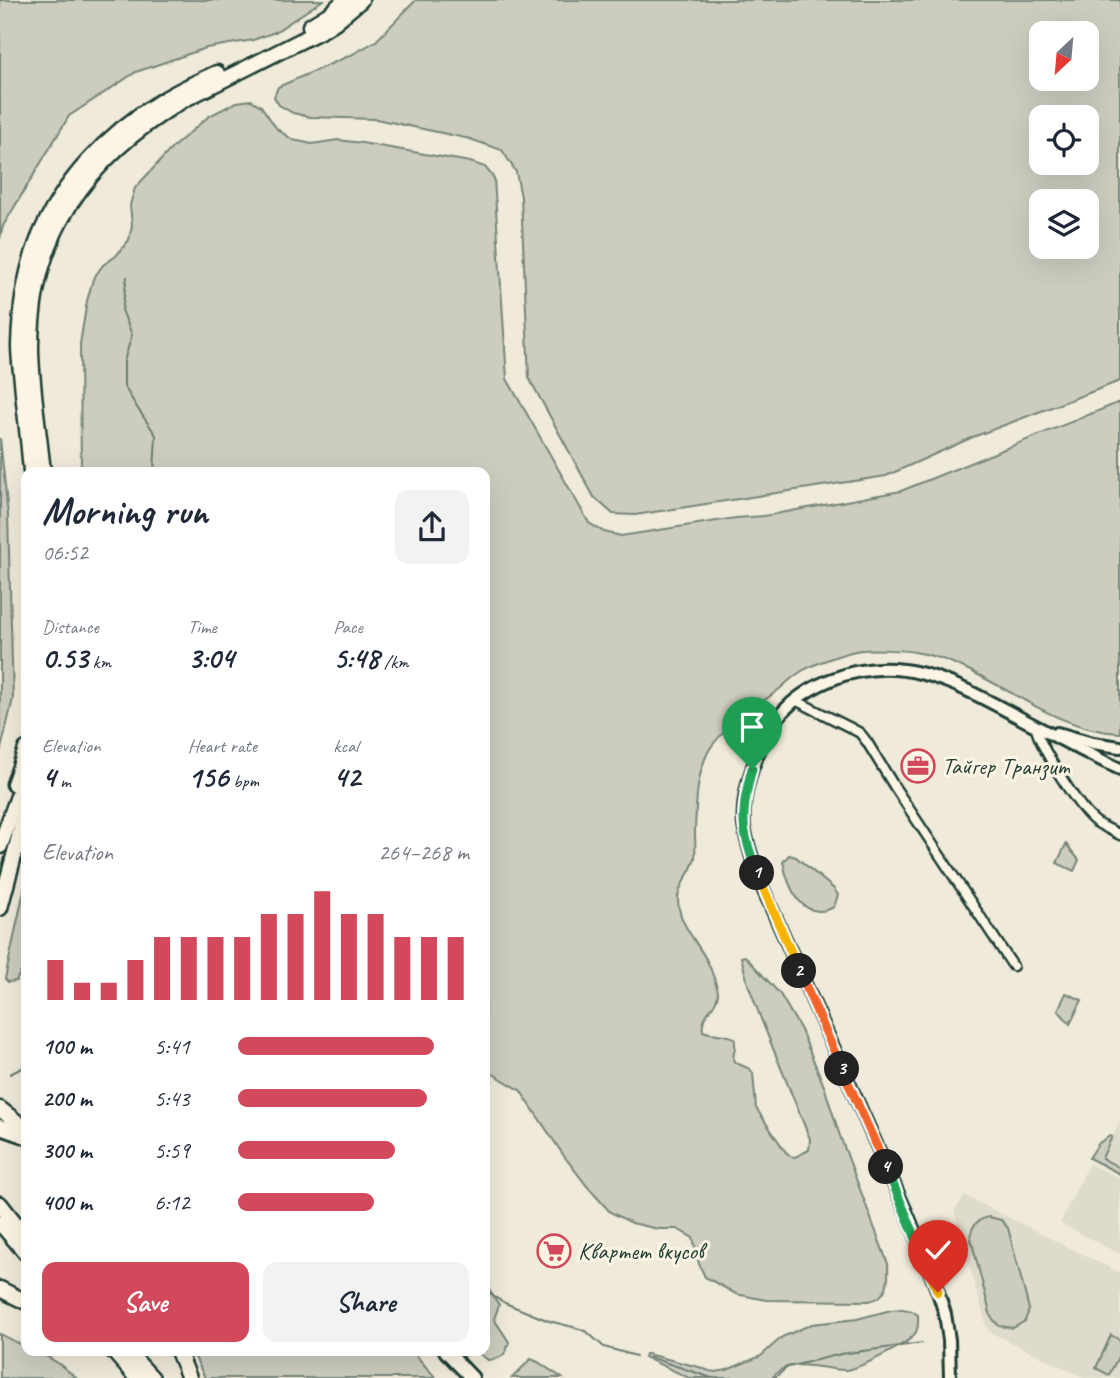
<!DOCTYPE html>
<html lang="en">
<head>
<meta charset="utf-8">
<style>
  body { margin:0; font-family:Caveat,sans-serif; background:#f2f2f3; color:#1f2937; height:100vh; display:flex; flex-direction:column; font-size:26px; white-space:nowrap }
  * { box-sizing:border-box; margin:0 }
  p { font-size:23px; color:#747a83 }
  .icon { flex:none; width:38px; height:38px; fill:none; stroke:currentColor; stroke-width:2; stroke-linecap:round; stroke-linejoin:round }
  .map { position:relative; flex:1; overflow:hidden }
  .side { position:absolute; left:21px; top:467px; width:469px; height:889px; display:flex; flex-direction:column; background:#fff; border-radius:14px; box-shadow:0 7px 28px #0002 }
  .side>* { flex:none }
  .needle { width:46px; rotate:206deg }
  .fabs { position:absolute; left:1029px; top:21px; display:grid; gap:14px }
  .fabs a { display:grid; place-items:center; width:70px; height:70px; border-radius:14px; background:#fff; box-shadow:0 7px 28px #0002; font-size:35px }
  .pin { position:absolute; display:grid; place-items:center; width:60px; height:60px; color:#fff; margin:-72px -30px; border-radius:50% 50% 50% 0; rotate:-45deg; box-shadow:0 0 7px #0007 }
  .pin .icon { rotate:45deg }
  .km { position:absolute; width:35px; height:35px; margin:-18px; border-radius:50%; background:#222; color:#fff; font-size:19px; line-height:35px; text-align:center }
  .round { display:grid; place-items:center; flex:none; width:74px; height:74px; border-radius:14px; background:#f2f2f3 }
  .headline { display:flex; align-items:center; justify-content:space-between; height:119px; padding:0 21px }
  h1 { font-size:38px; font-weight:700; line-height:52px }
  .figures { display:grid; grid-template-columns:repeat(3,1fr); gap:10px; height:119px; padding:7px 21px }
  .figures div { display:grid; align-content:center }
  .figures b { font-size:30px; font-weight:700 }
  .figures small { font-size:19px; font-weight:400 }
  .figures p { font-size:19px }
  .chart { height:196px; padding:14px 21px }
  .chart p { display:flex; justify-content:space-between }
  .chart svg { width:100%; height:126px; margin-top:7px; stroke:#d1495b; stroke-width:6 }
  .action { display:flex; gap:14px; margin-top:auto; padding:14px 21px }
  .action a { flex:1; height:80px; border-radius:14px; background:#d1495b; color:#fff; font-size:28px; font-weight:700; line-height:80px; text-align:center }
  .action a+a { background:#f2f2f3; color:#1f2937 }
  ul { padding:0 21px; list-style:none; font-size:23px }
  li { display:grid; grid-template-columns:112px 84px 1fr; align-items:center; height:52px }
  li i { height:18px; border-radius:9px; background:#d1495b }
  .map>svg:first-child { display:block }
  .built { fill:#dedbcc }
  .green { fill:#cccdbf; stroke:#76857a; stroke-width:2; fill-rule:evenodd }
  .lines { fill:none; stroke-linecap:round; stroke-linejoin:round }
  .stream { stroke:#6c7d71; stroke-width:2 }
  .street-casing { stroke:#1f3d34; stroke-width:13 }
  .secondary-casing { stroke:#1f3d34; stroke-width:16 }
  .primary-casing { stroke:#1f3d34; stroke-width:18 }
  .highway-casing { stroke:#1f3d34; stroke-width:19 }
  .street { stroke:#fcf5e5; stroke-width:8 }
  .secondary { stroke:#fcf5e5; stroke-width:10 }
  .primary { stroke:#fcf5e5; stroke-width:12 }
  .highway { stroke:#fcf5e5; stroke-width:14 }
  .split-1-casing { stroke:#fff; stroke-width:14 }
  .split-2-casing { stroke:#fff; stroke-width:14 }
  .split-3-casing { stroke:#fff; stroke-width:14 }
  .split-4-casing { stroke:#fff; stroke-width:14 }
  .split-5-casing { stroke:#fff; stroke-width:14 }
  .split-6-casing { stroke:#fff; stroke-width:14 }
  .split-1 { stroke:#22a559; stroke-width:9 }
  .split-2 { stroke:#f5b400; stroke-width:9 }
  .split-3 { stroke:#f0652b; stroke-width:9 }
  .split-4 { stroke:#f0652b; stroke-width:9 }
  .split-5 { stroke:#22a559; stroke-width:9 }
  .split-6 { stroke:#f5b400; stroke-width:9 }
  .labels { text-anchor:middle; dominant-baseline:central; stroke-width:6; stroke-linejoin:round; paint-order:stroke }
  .poi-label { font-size:24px; fill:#1f3d34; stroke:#fcf5e5; text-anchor:start }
</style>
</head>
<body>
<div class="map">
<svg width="1120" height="1378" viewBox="0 0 1120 1378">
  <rect width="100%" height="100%" fill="#efeada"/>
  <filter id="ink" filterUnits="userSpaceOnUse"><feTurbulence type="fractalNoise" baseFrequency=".0143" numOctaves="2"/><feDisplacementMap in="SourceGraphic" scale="14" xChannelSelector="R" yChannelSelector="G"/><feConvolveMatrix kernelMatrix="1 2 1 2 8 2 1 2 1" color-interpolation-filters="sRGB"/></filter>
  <g filter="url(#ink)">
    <!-- built -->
    <g class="built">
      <polygon points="1120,1121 1120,1168 1102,1158"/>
      <polygon points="1089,1164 1120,1178 1120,1254 1060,1223"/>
      <polygon points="965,1196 1120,1273 1120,1378 1085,1378 988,1331 954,1211"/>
    </g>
    <!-- green -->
    <g class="green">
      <polygon points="0,0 323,0 275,32 253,40 206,48 136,72 69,116 3,226 0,239"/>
      <path d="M416 0H1120V381L973 437 886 476 635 515 613 514 594 497 529 378 521 197 516 172 502 150 470 139 376 119 310 117 293 113 279 105 274 97 278 87 351 55 376 41ZM1041 33H1087V79H1041ZM1041 117H1087V163H1041ZM1041 201H1087V247H1041Z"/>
      <path d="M251 100 261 106 277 129 293 140 312 144 338 140 362 143 470 162 485 167 494 178 507 379 589 523 604 532 621 536 736 518 764 516 901 491 1120 402V733C1044 730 988 664 915 652 904 650 873 649 862 650 848 651 814 664 802 671 793 676 786 684 777 691 769 697 760 703 752 710 736 722 716 736 707 754 696 778 696 806 695 832 695 840 696 850 695 858 692 872 680 882 678 897 677 923 698 942 708 963 711 968 712 974 714 978 715 983 718 988 718 994 717 1008 700 1014 703 1031 713 1035 724 1033 734 1038 738 1049 731 1054 734 1062L750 1069 753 1073 756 1108 785 1151 790 1156 795 1157 809 1150 810 1139 761 1019 748 984 741 957 745 956 780 994 801 1030 824 1086 840 1136 888 1264C889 1281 888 1298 869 1301L766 1300 736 1294 705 1277 699 1264 693 1238 677 1229H658L632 1223 610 1212 587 1186 564 1156 520 1090 485 1069V472H81L80 344 87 301 93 279 103 265 116 256 129 240 132 225 130 205 135 188 172 148 209 116 237 102Z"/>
      <polygon points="0,438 8,515 13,699 0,753"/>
      <polygon points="1066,844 1079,860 1074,871 1057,863"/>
      <path d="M789 855 796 857 834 889 838 895 834 907C802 923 788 887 783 862Z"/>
      <polygon points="26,881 26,967 20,973 16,981 8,982 5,979"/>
      <polygon points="1066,993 1082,1000 1070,1024 1058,1010"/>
      <polygon points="1110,1136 1112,1137 1102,1158 1120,1168 1120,1174 1089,1158 1099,1143"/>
      <path d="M989 1217 1001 1220 1008 1228 1029 1309 1025 1321 1013 1328 999 1326 991 1317 971 1239C970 1227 977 1219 989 1217Z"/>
      <path d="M485 1284 499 1305 494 1319 509 1342C506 1355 502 1359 488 1360L476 1351H485Z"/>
      <path d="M902 1309 912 1311 918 1315C918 1323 919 1330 913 1336 905 1345 857 1370 845 1370 824 1370 787 1355 772 1378H689L644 1357 645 1354H647L699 1367 709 1371 716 1372 727 1370 761 1356 782 1337 812 1324 857 1319 891 1310Z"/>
      <path d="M0 1334 26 1347V1351C44 1351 63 1366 76 1378H0Z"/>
      <polygon points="1111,1335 1120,1340 1120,1353 1109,1375 1096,1368"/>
      <polygon points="192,1351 412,1351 436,1378 205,1378"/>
      <polygon points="531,1359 538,1362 562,1378 512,1378"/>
    </g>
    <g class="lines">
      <!-- stream -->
      <g class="stream">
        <polyline points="127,277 122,310 132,335 124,361 124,386 138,409 156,435 154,472"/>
        <polyline points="10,1074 26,1066"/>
        <polyline points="485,1288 493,1296 505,1303 549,1321 577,1328 587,1332 604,1347 636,1356"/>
        <polyline points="649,1357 712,1378"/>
        <polyline points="774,1378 788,1367 841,1354 922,1343"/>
      </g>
      <defs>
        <g id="street">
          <polyline points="795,700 849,727 860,733 867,742 894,786 1013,966"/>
          <path d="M1035 725C1038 744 1080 811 1096 822 1103 827 1112 830 1120 835"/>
        </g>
        <g id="secondary">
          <polyline points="1057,733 1093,743 1120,747"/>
          <path d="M950 1378 949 1340 945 1314 938 1292 909 1218 760 882C754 864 747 845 744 826 741 794 753 762 767 734 781 708 803 691 830 680 899 652 951 681 1011 713 1047 732 1083 752 1120 769"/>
        </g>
        <polyline id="primary" points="446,1351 472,1378"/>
        <g id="highway">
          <polyline points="310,26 331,13 345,0"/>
          <path d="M31 472C29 446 26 419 23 393 22 377 19 361 19 345 20 310 25 273 38 240 61 183 107 134 160 102 178 91 197 82 217 73"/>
          <path d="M43 472C39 432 32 391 31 351 30 235 86 158 183 100L324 29 336 21 361 0"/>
          <polyline points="14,784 26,749"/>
          <polyline points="0,846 26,774"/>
          <polyline points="0,908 26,811"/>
          <polyline points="0,1109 26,1129"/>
          <polyline points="0,1127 26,1136"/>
          <polyline points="0,1204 26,1237"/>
          <polyline points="0,1223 26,1253"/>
          <polyline points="0,1289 26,1302"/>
          <polyline points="113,1351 137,1378"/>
          <polyline points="127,1351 152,1378"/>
          <polyline points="178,1351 189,1378"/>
        </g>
      </defs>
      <!-- street casing -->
      <use href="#street" class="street-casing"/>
      <!-- secondary casing -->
      <use href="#secondary" class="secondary-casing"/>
      <!-- primary casing -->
      <use href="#primary" class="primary-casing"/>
      <!-- highway casing -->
      <use href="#highway" class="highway-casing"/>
      <!-- street -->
      <use href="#street" class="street"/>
      <!-- secondary -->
      <use href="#secondary" class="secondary"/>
      <!-- primary -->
      <use href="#primary" class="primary"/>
      <!-- highway -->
      <use href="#highway" class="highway"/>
    </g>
  </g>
  <g class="lines" filter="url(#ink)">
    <defs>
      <path id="split-1" d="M752 769C747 787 743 805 744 824 745 840 752 858 757 873"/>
      <polyline id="split-2" points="757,873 799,971"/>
      <polyline id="split-3" points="799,971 842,1069"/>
      <polyline id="split-4" points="842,1069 886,1167"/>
      <polyline id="split-5" points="886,1167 927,1265"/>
      <polyline id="split-6" points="927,1265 938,1292"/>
    </defs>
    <!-- split-1 casing -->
    <use href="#split-1" class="split-1-casing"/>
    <!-- split-2 casing -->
    <use href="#split-2" class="split-2-casing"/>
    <!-- split-3 casing -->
    <use href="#split-3" class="split-3-casing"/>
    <!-- split-4 casing -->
    <use href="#split-4" class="split-4-casing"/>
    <!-- split-5 casing -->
    <use href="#split-5" class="split-5-casing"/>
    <!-- split-6 casing -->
    <use href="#split-6" class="split-6-casing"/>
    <!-- split-1 -->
    <use href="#split-1" class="split-1"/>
    <!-- split-2 -->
    <use href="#split-2" class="split-2"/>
    <!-- split-3 -->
    <use href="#split-3" class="split-3"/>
    <!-- split-4 -->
    <use href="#split-4" class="split-4"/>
    <!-- split-5 -->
    <use href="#split-5" class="split-5"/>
    <!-- split-6 -->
    <use href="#split-6" class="split-6"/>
  </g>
  <!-- icons -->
  <defs>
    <symbol id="office-ring" viewBox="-11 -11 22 22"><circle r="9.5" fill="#fcf5e5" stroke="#d1495b" stroke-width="1.5"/><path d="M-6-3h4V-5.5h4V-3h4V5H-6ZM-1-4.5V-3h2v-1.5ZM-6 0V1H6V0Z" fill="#d1495b"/></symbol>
    <symbol id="supermarket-ring" viewBox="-11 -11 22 22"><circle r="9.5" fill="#fcf5e5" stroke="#d1495b" stroke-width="1.5"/><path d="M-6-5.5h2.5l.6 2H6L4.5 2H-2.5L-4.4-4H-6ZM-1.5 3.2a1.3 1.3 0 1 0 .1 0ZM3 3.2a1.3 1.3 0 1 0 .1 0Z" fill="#d1495b"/></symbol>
  </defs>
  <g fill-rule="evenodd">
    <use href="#office-ring" x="899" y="747" width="38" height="38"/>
    <use href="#supermarket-ring" x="535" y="1232" width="38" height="38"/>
  </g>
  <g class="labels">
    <!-- poi labels -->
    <g class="poi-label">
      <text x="942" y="766">Тайгер Транзит</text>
      <text x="578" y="1251">Квартет вкусов</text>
    </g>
  </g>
</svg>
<div class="fabs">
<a><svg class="needle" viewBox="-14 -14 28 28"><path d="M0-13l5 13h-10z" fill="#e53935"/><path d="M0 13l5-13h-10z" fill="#747a83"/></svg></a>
<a><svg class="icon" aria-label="locate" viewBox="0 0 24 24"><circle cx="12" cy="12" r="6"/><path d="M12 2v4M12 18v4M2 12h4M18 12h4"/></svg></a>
<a><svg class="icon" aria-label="layers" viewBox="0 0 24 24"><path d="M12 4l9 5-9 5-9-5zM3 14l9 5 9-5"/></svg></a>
</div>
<div class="pin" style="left:752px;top:769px;background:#1e9e55"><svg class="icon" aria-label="arrive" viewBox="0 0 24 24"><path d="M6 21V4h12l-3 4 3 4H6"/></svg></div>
<div class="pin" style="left:938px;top:1292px;background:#d93025"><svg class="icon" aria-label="check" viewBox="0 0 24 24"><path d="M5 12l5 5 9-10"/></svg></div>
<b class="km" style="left:757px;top:873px">1</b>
<b class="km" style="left:799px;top:971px">2</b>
<b class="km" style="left:842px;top:1069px">3</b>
<b class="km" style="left:886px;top:1167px">4</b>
<section class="side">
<div class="headline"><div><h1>Morning run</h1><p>06:52</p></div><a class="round"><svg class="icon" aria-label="share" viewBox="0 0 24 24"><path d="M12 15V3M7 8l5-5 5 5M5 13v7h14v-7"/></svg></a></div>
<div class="figures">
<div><p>Distance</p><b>0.53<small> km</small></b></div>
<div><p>Time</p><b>3:04</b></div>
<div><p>Pace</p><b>5:48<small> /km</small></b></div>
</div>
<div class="figures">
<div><p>Elevation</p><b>4<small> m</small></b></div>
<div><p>Heart rate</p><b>156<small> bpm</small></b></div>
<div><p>kcal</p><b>42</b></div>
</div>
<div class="chart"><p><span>Elevation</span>264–268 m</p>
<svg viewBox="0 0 160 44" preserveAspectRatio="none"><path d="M5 44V30M15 44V38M25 44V38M35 44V30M45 44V22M55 44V22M65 44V22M75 44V22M85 44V14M95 44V14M105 44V6M115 44V14M125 44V14M135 44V22M145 44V22M155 44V22"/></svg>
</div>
<ul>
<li><b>100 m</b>5:41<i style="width:85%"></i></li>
<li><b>200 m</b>5:43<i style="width:82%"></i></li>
<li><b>300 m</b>5:59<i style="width:68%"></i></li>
<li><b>400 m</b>6:12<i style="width:59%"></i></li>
</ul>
<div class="action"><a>Save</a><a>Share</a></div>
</section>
</div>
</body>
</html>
